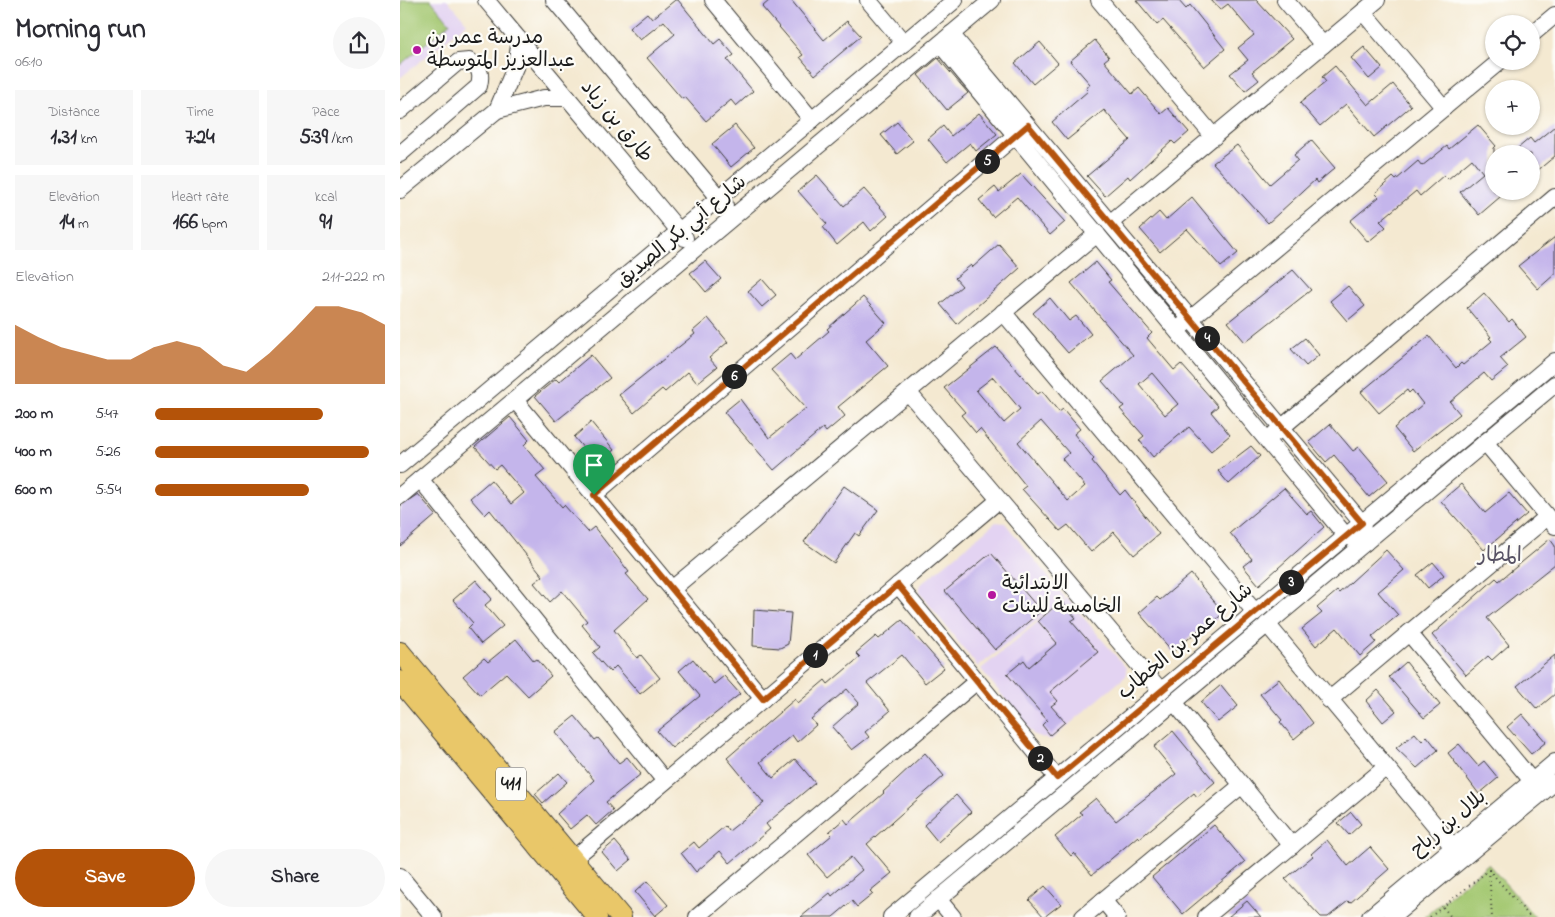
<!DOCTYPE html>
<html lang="en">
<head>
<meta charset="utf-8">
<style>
  body { margin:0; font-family:"Indie Flower","Playpen Sans Arabic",sans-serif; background:#f7f7f7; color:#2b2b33; height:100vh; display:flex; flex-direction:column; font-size:19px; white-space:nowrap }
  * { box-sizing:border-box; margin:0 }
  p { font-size:16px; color:#7c7c81 }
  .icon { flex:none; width:28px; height:28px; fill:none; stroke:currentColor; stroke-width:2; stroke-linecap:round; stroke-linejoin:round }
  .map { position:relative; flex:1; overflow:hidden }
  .drawer { display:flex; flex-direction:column; background:#fff; width:400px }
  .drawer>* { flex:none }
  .fabs { position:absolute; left:1085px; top:15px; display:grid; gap:10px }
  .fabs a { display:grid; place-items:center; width:55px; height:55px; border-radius:50%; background:#fff; box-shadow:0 1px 4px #0004; font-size:25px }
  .pin { position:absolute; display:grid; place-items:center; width:42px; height:42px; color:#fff; margin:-51px -21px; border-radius:50% 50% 50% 0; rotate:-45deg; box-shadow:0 0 5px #0007 }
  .pin .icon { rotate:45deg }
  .km { position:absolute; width:25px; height:25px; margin:-12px; border-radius:50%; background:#222; color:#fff; font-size:14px; line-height:25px; text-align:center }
  .round { display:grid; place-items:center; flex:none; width:52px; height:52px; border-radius:26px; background:#f7f7f7 }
  .summary { display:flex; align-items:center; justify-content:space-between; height:85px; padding:0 15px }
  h1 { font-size:28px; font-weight:700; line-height:38px }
  .metrics { display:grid; grid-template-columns:repeat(3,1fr); gap:8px; height:85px; padding:5px 15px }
  .metrics div { display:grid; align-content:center; border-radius:0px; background:#f7f7f7; text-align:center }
  .metrics b { font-size:21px; font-weight:700 }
  .metrics small { font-size:14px; font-weight:400 }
  .metrics p { font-size:14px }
  .chart { height:140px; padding:10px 15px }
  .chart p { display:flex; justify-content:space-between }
  .chart svg { width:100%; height:90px; margin-top:5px; fill:#b45309; opacity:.7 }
  .cta { display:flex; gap:10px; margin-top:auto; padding:10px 15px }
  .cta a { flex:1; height:58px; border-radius:30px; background:#b45309; color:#fff; font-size:20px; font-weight:700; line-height:58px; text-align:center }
  .cta a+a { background:#f7f7f7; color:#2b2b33 }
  ul { padding:0 15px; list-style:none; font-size:16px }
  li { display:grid; grid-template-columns:80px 60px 1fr; align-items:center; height:38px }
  li i { height:12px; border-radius:6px; background:#b45309 }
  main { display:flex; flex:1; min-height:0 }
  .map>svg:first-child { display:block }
  .built { fill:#e3d3f2 }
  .green { fill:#a3c770; stroke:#607246 }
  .building { fill:#c4b5eb; fill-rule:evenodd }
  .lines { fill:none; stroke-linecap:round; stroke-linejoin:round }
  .minor-casing { stroke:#3c3b37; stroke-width:18 }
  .major-casing { stroke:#3c3b37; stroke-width:22 }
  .path { stroke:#3c3b37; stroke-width:2; stroke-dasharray:1 4; stroke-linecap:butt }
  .minor { stroke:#fff; stroke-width:16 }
  .major { stroke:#e9c769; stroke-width:20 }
  .route-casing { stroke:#fff; stroke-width:10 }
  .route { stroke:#b45309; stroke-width:6 }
  .poi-dot { fill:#b5179e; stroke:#fdfcf7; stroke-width:2 }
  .labels { text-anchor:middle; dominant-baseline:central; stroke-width:4.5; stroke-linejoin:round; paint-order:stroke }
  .shield { fill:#fdfcf7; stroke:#605f5e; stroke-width:1 }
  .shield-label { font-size:19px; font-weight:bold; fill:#1c1c1c }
  .poi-label { font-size:20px; fill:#1c1c1c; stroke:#fdfcf7; text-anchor:start }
  .street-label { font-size:20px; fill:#1c1c1c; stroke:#fdfcf7 }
  .neighbourhood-label { font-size:21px; fill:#575264; stroke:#fdfcf7 }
</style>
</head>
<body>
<main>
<section class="drawer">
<div class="summary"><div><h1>Morning run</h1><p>06:10</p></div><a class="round"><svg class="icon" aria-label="share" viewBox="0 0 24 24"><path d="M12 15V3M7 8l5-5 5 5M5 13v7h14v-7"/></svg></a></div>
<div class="metrics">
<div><p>Distance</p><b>1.31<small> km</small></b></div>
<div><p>Time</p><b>7:24</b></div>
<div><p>Pace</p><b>5:39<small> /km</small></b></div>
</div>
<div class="metrics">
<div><p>Elevation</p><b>14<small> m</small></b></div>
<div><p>Heart rate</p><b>166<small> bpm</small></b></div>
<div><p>kcal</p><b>91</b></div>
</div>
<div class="chart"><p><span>Elevation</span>211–222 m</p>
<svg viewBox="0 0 160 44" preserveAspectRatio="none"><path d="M0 44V15L10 21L20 26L30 29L40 32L50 32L60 26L70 23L80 26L90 35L100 38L110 29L120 18L130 6L140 6L150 9L160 15V44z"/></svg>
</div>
<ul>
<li><b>200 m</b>5:47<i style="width:73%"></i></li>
<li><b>400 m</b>5:26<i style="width:93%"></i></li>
<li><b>600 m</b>5:54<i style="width:67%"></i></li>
</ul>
<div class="cta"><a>Save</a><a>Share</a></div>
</section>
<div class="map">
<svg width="1155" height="917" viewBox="0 0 1155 917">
  <rect width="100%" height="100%" fill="#fdfcf7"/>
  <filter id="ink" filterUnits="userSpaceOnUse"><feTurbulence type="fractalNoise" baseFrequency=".02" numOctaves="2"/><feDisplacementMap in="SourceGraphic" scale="10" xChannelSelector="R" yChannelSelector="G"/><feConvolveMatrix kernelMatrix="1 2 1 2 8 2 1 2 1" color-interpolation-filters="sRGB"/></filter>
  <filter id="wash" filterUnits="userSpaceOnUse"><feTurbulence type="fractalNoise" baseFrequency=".0096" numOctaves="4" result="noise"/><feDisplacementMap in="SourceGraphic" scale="20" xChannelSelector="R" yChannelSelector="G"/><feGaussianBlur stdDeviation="1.12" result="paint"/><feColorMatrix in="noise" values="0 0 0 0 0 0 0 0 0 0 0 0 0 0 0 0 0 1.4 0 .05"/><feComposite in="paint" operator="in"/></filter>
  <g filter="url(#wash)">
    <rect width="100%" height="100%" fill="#f4e9d1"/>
    <!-- built -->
    <g class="built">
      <polygon points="0,0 48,0 67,23 0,78"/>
      <polygon points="596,522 605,523 665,598 578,667 520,593 520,585"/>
      <polygon points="667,598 726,668 726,676 651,740 634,735 581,669"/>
    </g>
    <!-- green -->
    <g class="green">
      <polygon points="1,0 31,0 50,23 0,65"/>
      <polygon points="1088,864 1135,917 1024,917"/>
    </g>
    <g id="blocks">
      <!-- building -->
      <g class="building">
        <polygon points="275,0 278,0 314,44 320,39 334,55 327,60 353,91 336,106 331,100 306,121 285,97 282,99 247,58 275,34 264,21 240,40 229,28 247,13 252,19"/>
        <polygon points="370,0 391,0 424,40 447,21 461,36 415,75 400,57 403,55 362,7"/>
        <polygon points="736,0 778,0 786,9 790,5 825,49 804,67 763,20 757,25"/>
        <polygon points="811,0 856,0 892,39 852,72 859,80 845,91 830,74 848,60 838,48 854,35 828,4 820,10"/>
        <polygon points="695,40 709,57 704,61 732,94 739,88 761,114 768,108 789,132 775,144 772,141 730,179 728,176 705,196 687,176 730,140 704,110 667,140 652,122 688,91 686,89 690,84 670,61"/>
        <polygon points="640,42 658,63 633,84 615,63"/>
        <polygon points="964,47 982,68 969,79 951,58"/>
        <polygon points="538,58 568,93 547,110 518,75"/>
        <polygon points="935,66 968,105 993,84 1011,106 974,137 946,104 920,126 900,103 926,82 922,77"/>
        <polygon points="579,113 597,134 576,151 570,143 547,162 528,139 543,126 551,136"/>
        <polygon points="497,122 513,141 497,154 481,135"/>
        <polygon points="335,125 354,148 331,167 312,144"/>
        <polygon points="1078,125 1096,146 1094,148 1094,191 1107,191 1079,215 1060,192 1083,173 1072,159 1048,179 1044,175 1020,196 1016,191 980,221 986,227 968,242 950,221 979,197 975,193 993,177 996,180 1018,161 1022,166 1047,146 1049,149"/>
        <polygon points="1155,126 1155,156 1131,176 1131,154 1111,154 1130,138 1134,143"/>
        <polygon points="911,140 935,168 917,183 915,180 868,223 813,163 837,145 870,184 898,160 894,155"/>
        <polygon points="621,174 665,222 650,235 617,197 593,217 579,200 595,187 599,192"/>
        <polygon points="417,175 444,206 464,189 488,216 471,231 464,222 437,245 423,227 427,224 398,191"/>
        <polygon points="792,197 838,253 821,267 787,229 760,252 740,229 759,212 766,220"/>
        <polygon points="1155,237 1155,274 1138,289 1118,266"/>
        <polygon points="599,244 620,268 557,324 540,304 562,286 555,278 571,265 573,267"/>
        <polygon points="305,261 321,279 306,292 290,273"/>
        <path d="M696 262 711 280 708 282 752 333 747 338 774 370 781 364 818 406 811 412 830 435 811 451 789 427 753 457 739 440 744 436 720 409 724 406 702 381 733 355 671 283ZM752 373 778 404 765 415 739 384Z"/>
        <polygon points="893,270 911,290 845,342 828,322"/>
        <polygon points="362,279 376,295 362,307 348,291"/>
        <polygon points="948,286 965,306 947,321 930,301"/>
        <polygon points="1084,293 1109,322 1112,319 1126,337 1100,358 1108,367 1091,381 1084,373 1050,402 1060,414 1013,451 994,428 1023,404 1012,390 1009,393 1007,390 979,413 961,392 1029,336 1056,368 1061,363 1063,365 1092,341 1089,338 1091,337 1067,308"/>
        <polygon points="463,297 486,323 466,340 488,366 438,407 445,416 426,432 423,428 374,470 324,412 340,399 369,438 406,408 371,370 390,354 395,360 429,331 427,329"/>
        <polygon points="650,298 669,321 676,316 691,334 668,353 633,313"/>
        <polygon points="308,318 328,342 309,358 317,367 297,383 288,372 265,392 262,389 234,413 219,395 295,334 293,331"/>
        <polygon points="905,338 919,355 906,366 891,349"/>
        <path d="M596 347 638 394 642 391 659 412 663 409 680 429 674 434 694 459 692 461 720 495 725 490 759 534 734 555 714 532 691 552 668 525 660 531 622 489 626 486 580 429 576 433 561 415 565 412 544 388ZM593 377 620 409 604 423 576 390ZM641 421 669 453 662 459 685 486 668 501 618 442Z"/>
        <polygon points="191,355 210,378 156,421 135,396 156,379 159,382"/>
        <polygon points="110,417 129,440 124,445 145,470 136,477 162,507 164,505 188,532 194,527 229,572 226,574 248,599 214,630 237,658 241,655 260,678 240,694 216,666 210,672 193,653 200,647 182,625 187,621 162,591 150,602 134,583 143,576 90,510 85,515 70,498 91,480 111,504 124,493 100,465 95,469 75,447"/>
        <polygon points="191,422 214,450 197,464 174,437"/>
        <polygon points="930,424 953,451 959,447 988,481 969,497 934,455 926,462 909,442"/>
        <polygon points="851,446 860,456 829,484 818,471"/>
        <polygon points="1061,484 1085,513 1109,493 1127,514 1084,550 1041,501"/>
        <polygon points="444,486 478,510 459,536 455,533 434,563 404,542"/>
        <polygon points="884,488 907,514 911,511 924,527 859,585 843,566 852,559 830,533"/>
        <polygon points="18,494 36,515 0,546 0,506"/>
        <polygon points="1150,539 1155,546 1155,564 1087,618 1109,645 1092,660 1088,656 1066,675 1032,635 1096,578 1099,581"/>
        <polygon points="986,550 1004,570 978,592 998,615 972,637 976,642 960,656 937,628 916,646 902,629 922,613 917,608 937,591 939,593"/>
        <polygon points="591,553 641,611 595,650 545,591"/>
        <polygon points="1033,562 1044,575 1028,588 1017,575"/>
        <polygon points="791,574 824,613 803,630 801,628 773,652 739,613 757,597 760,600"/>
        <polygon points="76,580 92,599 85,605 103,626 81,644 68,628 73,623 53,600"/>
        <polygon points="661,601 676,618 671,621 698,652 650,692 658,701 651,706 665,722 650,735 642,725 647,720 607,674 624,660 629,667 657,643 638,621"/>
        <polygon points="354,610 391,613 388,644 380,648 353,646"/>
        <polygon points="502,620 544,668 525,683 502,655 467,683 490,711 465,732 469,737 452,750 432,727 459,703 447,689 411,719 416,725 397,742 392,735 360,762 373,778 395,759 415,783 366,824 370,829 330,863 320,851 296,872 281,853 294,842 299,848 325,826 329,831 364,803 327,758 395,699 398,703 425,680 428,684 460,657 456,653 476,636 479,639"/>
        <polygon points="116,639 134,661 137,659 151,676 128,696 106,673 80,695 63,676 84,658 88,662"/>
        <polygon points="1155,655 1155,694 1137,709 1117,686"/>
        <polygon points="293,659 314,684 324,676 340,694 272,748 257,731 300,696 279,671"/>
        <polygon points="1006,662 1040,705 1024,718 989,677"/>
        <polygon points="879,679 913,723 894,739 880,722 882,720 860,694"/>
        <polygon points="821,685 838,706 818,722 801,702"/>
        <polygon points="978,690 996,711 983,722 966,701"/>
        <polygon points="1122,714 1146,742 1131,754 1107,727"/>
        <polygon points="175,716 195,740 198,738 219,763 227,757 241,774 206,802 213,810 196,825 187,815 170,829 157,814 194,780 155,732"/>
        <polygon points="773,731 815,782 797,797 794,793 740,838 738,836 692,875 674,853 671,856 655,837 682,814 679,812 696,798 716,821 776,774 754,747"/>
        <polygon points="1015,733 1022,741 1027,736 1038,750 1017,768 996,748"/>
        <polygon points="1059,744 1078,766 1084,761 1098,778 1079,794 1048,753"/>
        <polygon points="525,753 544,776 467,844 492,873 470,891 473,894 457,907 452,901 433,917 401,917 430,893 432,896 462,870 451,857 427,877 408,855 432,835 429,832 444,819 448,824 484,793 483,792"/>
        <polygon points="159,773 167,782 143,803 135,794"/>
        <polygon points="556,795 571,812 538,842 524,825"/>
        <polygon points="951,812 961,824 949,835 938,823"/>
        <polygon points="814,825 845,862 783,914 752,877"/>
        <polygon points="927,840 948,866 970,847 989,869 950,903 948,901 928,917 921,917 885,879 913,856 911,854"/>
        <polygon points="215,841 231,860 218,871 202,852"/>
        <polygon points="247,881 268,905 255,916 235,892"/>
        <polygon points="645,886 661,904 644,917 629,900"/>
        <polygon points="847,901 861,917 828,917"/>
      </g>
    </g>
  </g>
  <g filter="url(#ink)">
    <use href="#blocks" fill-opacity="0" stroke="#3c3b37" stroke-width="1"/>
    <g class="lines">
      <defs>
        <g id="minor">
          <polyline points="86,0 285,238"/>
          <polyline points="154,0 325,205"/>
          <polyline points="313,0 412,120"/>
          <polyline points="468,0 504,43"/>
          <polyline points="699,0 814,137"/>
          <polyline points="885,0 923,45"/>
          <polyline points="963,12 1044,108"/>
          <polyline points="1131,35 1155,15"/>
          <polyline points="120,40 116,65 97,110 144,98 168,98"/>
          <polyline points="540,44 946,536 965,543 962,523 551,34"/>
          <path d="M0 111 58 62 69 61C80 67 82 74 79 86L0 154"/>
          <polyline points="0,190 97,110"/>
          <polyline points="710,223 977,0"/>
          <polyline points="603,312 855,612"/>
          <polyline points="782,326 1100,61"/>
          <polyline points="508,392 761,691"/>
          <polyline points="115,400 363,699"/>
          <polyline points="874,434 1155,197"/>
          <polyline points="1085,442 1155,526"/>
          <polyline points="0,465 555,0"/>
          <polyline points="20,479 265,781"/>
          <polyline points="194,495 624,128"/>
          <polyline points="0,496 592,0"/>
          <polyline points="498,585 657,778"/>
          <polyline points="272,589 697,234"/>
          <polyline points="867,624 1054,848"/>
          <polyline points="1009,633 1132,781"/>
          <polyline points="929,700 1147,517"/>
          <polyline points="774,702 892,846"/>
          <polyline points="173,859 599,500"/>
          <polyline points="0,876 34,917"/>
          <polyline points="538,899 553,917"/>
          <polyline points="703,900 717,917"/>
          <polyline points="297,917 577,681"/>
          <polyline points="491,917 1155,361"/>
          <polyline points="517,917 1155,384"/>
          <polyline points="683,917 842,785"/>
          <polyline points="806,917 985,768"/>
          <polyline points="970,917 1155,762"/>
          <polyline points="992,917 1155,782"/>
        </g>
        <g id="major">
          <polyline points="0,652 221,917"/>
          <polyline points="0,681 197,917"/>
        </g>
      </defs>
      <!-- minor casing -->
      <use href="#minor" class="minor-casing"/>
      <!-- major casing -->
      <use href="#major" class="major-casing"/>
      <!-- path -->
      <g class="path">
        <polyline points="1089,870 1092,917"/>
        <polyline points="1043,907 1051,917"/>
        <polyline points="1030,917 1089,870 1130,917"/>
      </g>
      <!-- minor -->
      <use href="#minor" class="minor"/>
      <!-- major -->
      <use href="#major" class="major"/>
    </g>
  </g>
  <g class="lines" filter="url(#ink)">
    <defs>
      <polygon id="route" points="628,125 962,523 657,778 498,585 363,699 194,495"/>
    </defs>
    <!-- route casing -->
    <use href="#route" class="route-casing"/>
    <!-- route -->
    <use href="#route" class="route"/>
  </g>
  <!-- markers -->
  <g class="poi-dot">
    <circle cx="17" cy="50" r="5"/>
    <circle cx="592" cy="595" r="5"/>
  </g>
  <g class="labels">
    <!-- shield labels -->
    <rect class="shield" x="96" y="767.5" width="30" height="33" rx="4"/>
    <g class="shield-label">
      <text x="111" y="784">411</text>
    </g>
    <!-- poi labels -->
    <g class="poi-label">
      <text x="27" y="38">مدرسة عمر بن<tspan x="27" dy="23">عبدالعزيز المتوسطة</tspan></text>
      <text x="602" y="584">الابتدائية<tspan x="602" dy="23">الخامسة للبنات</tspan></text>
    </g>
    <!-- street labels -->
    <g class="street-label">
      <text transform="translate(216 122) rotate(50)">طارق بن زياد</text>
      <text transform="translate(282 232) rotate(-40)">شارع أبي بكر الصديق</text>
      <text transform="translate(786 642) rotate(-40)">شارع عمر بن الخطاب</text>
      <text transform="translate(1049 824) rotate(-40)">بلال بن رباح</text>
    </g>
    <!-- neighbourhood labels -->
    <g class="neighbourhood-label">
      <text x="1100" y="556">المطار</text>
    </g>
  </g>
</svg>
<div class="fabs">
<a><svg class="icon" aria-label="locate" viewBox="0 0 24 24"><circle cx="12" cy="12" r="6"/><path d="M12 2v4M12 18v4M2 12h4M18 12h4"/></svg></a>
<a>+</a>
<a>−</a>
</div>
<div class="pin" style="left:194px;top:495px;background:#1e9e55"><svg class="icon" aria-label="arrive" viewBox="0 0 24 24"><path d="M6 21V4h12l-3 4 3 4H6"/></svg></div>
<b class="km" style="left:415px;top:655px">1</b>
<b class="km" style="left:640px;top:758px">2</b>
<b class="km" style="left:891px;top:582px">3</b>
<b class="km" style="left:807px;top:338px">4</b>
<b class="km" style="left:587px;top:161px">5</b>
<b class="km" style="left:334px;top:376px">6</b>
</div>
</main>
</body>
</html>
